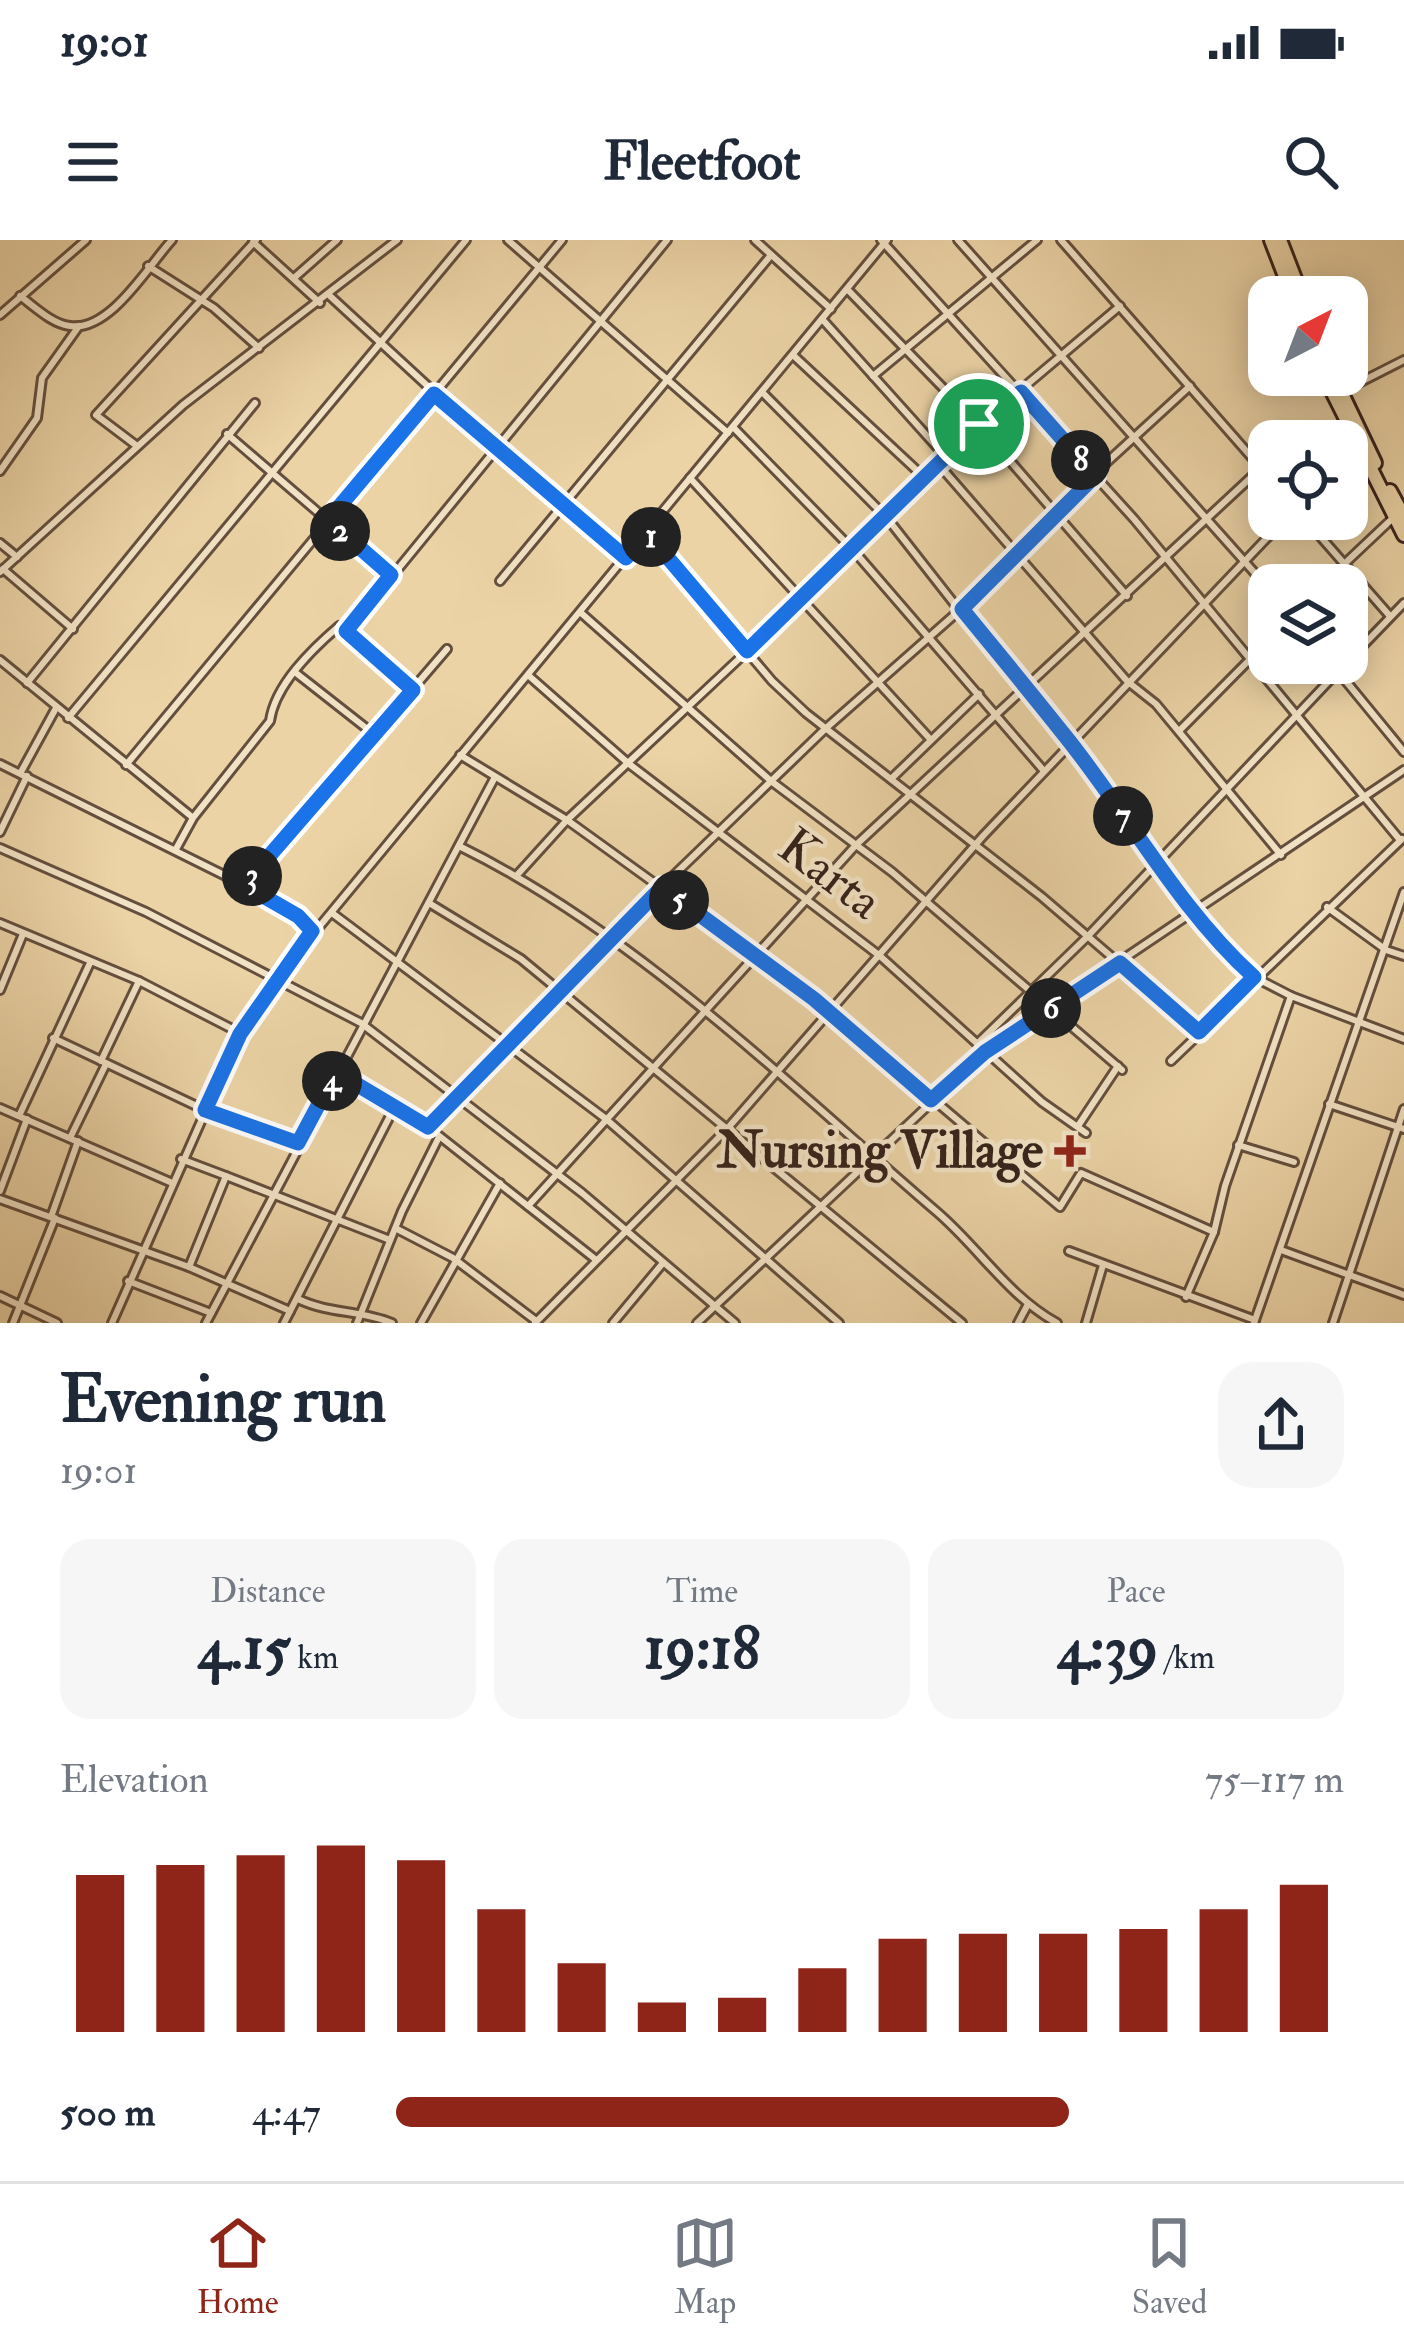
<!DOCTYPE html>
<html lang="en">
<head>
<meta charset="utf-8">
<style>
  body { margin:0; font-family:"IM FELL Double Pica",serif; background:#f6f6f7; color:#1f2937; height:100vh; display:flex; flex-direction:column; font-size:45px; white-space:nowrap }
  * { box-sizing:border-box; margin:0 }
  p { font-size:39px; color:#747a83 }
  .icon { flex:none; width:66px; height:66px; fill:none; stroke:currentColor; stroke-width:2; stroke-linecap:round; stroke-linejoin:round }
  .map { position:relative; height:1083px; overflow:hidden }
  .panel { display:flex; flex-direction:column; background:#fff; flex:1 }
  .panel>* { flex:none }
  .needle { width:78px; rotate:42deg }
  .controls { position:absolute; left:1248px; top:36px; display:grid; gap:24px }
  .controls a { display:grid; place-items:center; width:120px; height:120px; border-radius:24px; background:#fff; box-shadow:0 6px 30px #0003; font-size:60px }
  .pin { position:absolute; display:grid; place-items:center; width:102px; height:102px; color:#fff; margin:-51px; border:6px solid #fff; border-radius:50%; box-shadow:0 3px 12px #0007 }
  .km { position:absolute; width:60px; height:60px; margin:-30px; border-radius:50%; background:#222; color:#fff; font-size:33px; line-height:60px; text-align:center }
  .round { display:grid; place-items:center; flex:none; width:126px; height:126px; border-radius:36px; background:#f6f6f7 }
  .head { display:flex; align-items:center; justify-content:space-between; height:204px; padding:0 60px }
  h1 { font-size:66px; font-weight:700; line-height:90px }
  .figures { display:grid; grid-template-columns:repeat(3,1fr); gap:18px; height:204px; padding:12px 60px }
  .figures div { display:grid; align-content:center; border-radius:30px; background:#f6f6f7; text-align:center }
  .figures b { font-size:60px; font-weight:700 }
  .figures small { font-size:33px; font-weight:400 }
  .figures p { font-size:33px }
  .chart { height:336px; padding:24px 60px }
  .chart p { display:flex; justify-content:space-between }
  .chart svg { width:100%; height:216px; margin-top:12px; stroke:#8f2418; stroke-width:6 }
  ul { padding:0 60px; list-style:none; font-size:39px }
  li { display:grid; grid-template-columns:192px 144px 1fr; align-items:center; height:90px }
  li i { height:30px; border-radius:15px; background:#8f2418 }
  .status { display:flex; justify-content:space-between; align-items:center; height:84px; padding:0 60px; background:#fff; direction:ltr }
  .status svg { height:33px; fill:currentColor }
  header { display:flex; justify-content:space-between; align-items:center; height:156px; padding:0 60px; background:#fff; font-size:54px; font-weight:700 }
  .tabs { display:flex; justify-content:space-around; align-items:center; height:168px; border-top:3px solid #e0e1e3; background:#fff; font-size:33px; color:#747a83 }
  .tabs a { display:grid; justify-items:center; gap:6px }
  .tabs .active { color:#8f2418 }
  .map>svg:first-child { display:block }
  .lines { fill:none; stroke-linecap:round; stroke-linejoin:round }
  .street-casing { stroke:#644f3e; stroke-width:12 }
  .highway-casing { stroke:#37231b; stroke-width:18 }
  .street { stroke:#f2e2c5; stroke-width:6 }
  .highway { stroke:#ebd3a6; stroke-width:12 }
  .route-casing { stroke:#fff; stroke-width:24 }
  .route { stroke:#1a73e8; stroke-width:15 }
  .poi-dot { fill:#8f2418; stroke:#f2e2c5; stroke-width:4.5 }
  .labels { text-anchor:middle; dominant-baseline:central; stroke-width:9; stroke-linejoin:round; paint-order:stroke }
  .street-label { font-size:51px; fill:#37231b; stroke:#f2e2c5 }
  .poi-label { font-size:51px; font-weight:bold; fill:#37231b; stroke:#f2e2c5; text-anchor:end }
</style>
</head>
<body>
<div class="status"><b>19:01</b><svg viewBox="0 0 49 12"><path d="M0 12V9h3v3zM5 12V6h3v6zM10 12V3h3v9zM15 12V0h3v12zM26 1h20v11H26zM47 4h2v5h-2z"/></svg></div>
<header><svg class="icon" aria-label="menu" viewBox="0 0 24 24"><path d="M4 6h16M4 12h16M4 18h16"/></svg>Fleetfoot<svg class="icon" aria-label="search" viewBox="0 0 24 24"><circle cx="10" cy="10" r="6"/><path d="M15 15l6 6"/></svg></header>
<div class="map">
<svg width="1404" height="1083" viewBox="0 0 1404 1083">
  <rect width="100%" height="100%" fill="#ebd3a6"/>
  <filter id="stains"><feTurbulence type="fractalNoise" baseFrequency=".00167" numOctaves="4"/><feColorMatrix values="0 0 0 0 .2 0 0 0 0 .09 0 0 0 0 .02 0 0 0 .5 -.17"/></filter>
  <radialGradient id="worn" r=".72"><stop offset=".6" stop-color="#630" stop-opacity="0"/><stop offset="1" stop-color="#630" stop-opacity=".3"/></radialGradient>
  <g class="lines">
    <defs>
      <g id="street">
        <polyline points="508,0 728,193"/>
        <polyline points="755,0 831,69"/>
        <polyline points="881,0 1134,279 1400,600"/>
        <polyline points="958,0 1269,349"/>
        <polyline points="1061,0 1269,237"/>
        <polyline points="253,2 320,63"/>
        <polyline points="148,26 214,68 259,108"/>
        <polyline points="294,38 337,0"/>
        <polyline points="847,49 979,185 1127,356"/>
        <path d="M20 56C35 67 52 84 70 86 110 92 148 26 172 0"/>
        <polyline points="330,56 496,209 625,318"/>
        <polyline points="0,75 86,0"/>
        <polyline points="822,79 946,217"/>
        <polyline points="793,115 926,239"/>
        <polyline points="873,136 1037,0"/>
        <polyline points="762,152 887,278 1029,459 1065,496 1216,703 1254,737 1291,756 1404,799"/>
        <polyline points="1341,152 1404,120"/>
        <polyline points="733,187 854,311 1044,531"/>
        <polyline points="227,194 391,335"/>
        <polyline points="137,206 96,175 256,0"/>
        <polyline points="940,226 1127,441 1156,464 1281,615"/>
        <polyline points="0,231 37,178 42,138 79,86"/>
        <polyline points="690,238 931,500"/>
        <polyline points="1305,279 1389,375"/>
        <polyline points="646,292 772,441 806,473 1042,657 1199,792"/>
        <polyline points="0,303 17,317"/>
        <polyline points="3,329 73,389"/>
        <polyline points="0,332 183,165 397,0"/>
        <polyline points="500,341 771,15"/>
        <polyline points="1322,345 1394,277"/>
        <polyline points="580,372 771,541 892,632 1122,830"/>
        <polyline points="346,391 413,450"/>
        <polyline points="0,420 192,577"/>
        <polyline points="1347,422 1404,363"/>
        <polyline points="1331,423 1404,512"/>
        <polyline points="296,433 375,495"/>
        <polyline points="528,435 628,523 880,716 1042,862 1086,893"/>
        <polyline points="27,443 255,163"/>
        <polyline points="68,478 466,0"/>
        <polyline points="1179,491 1269,400"/>
        <polyline points="460,515 567,580 815,759 1060,967 1081,933 1214,992"/>
        <polyline points="0,524 244,645"/>
        <polyline points="126,525 562,0"/>
        <polyline points="21,532 56,468"/>
        <polyline points="891,539 979,454"/>
        <polyline points="0,592 27,536"/>
        <path d="M459 606C635 692 789 845 937 972 979 1008 1008 1056 1057 1083"/>
        <polyline points="0,608 146,672 361,783 582,953 735,1083"/>
        <path d="M176 609 193 578 270 481C275 445 311 410 339 386L346 391 362 373 667 0"/>
        <polyline points="518,634 567,580 854,311 979,185 1120,66"/>
        <polyline points="429,663 521,719 962,1083"/>
        <polyline points="1327,667 1386,710 1404,716"/>
        <polyline points="332,673 606,879 839,1083"/>
        <polyline points="0,683 139,741 240,793"/>
        <polyline points="312,691 244,645 447,409"/>
        <polyline points="0,750 23,694"/>
        <polyline points="53,798 205,870 298,903"/>
        <polyline points="977,804 1088,696 1346,423"/>
        <polyline points="101,821 139,741"/>
        <polyline points="1171,821 1402,599"/>
        <polyline points="336,832 428,887 595,1019"/>
        <polyline points="1329,864 1404,889"/>
        <polyline points="0,868 170,942"/>
        <polyline points="19,876 90,723"/>
        <polyline points="1078,886 1118,826"/>
        <polyline points="428,887 610,697 825,489 961,369 1058,267 1190,146"/>
        <polyline points="71,896 106,824"/>
        <polyline points="1238,905 1294,922"/>
        <polyline points="181,919 226,936 189,1027"/>
        <polyline points="226,936 390,1000"/>
        <polyline points="0,951 27,879"/>
        <polyline points="0,959 189,1027 290,1071"/>
        <polyline points="528,966 856,605 1261,228"/>
        <polyline points="51,977 78,901"/>
        <polyline points="397,989 453,1018 536,1081"/>
        <polyline points="1281,1010 1404,1055"/>
        <polyline points="1069,1011 1255,1080"/>
        <polyline points="128,1041 211,1073"/>
        <polyline points="0,1056 57,1083"/>
        <polyline points="1186,1057 1214,992 1225,946 1291,756"/>
        <path d="M298 1059C329 1074 361 1070 392 1083"/>
        <polyline points="13,1083 55,978"/>
        <polyline points="112,1083 240,793 276,739 887,0"/>
        <polyline points="206,1083 495,537"/>
        <polyline points="284,1083 395,866"/>
        <polyline points="357,1083 402,971 438,899"/>
        <polyline points="421,1083 500,943"/>
        <polyline points="535,1083 727,889 983,596 1285,279"/>
        <polyline points="613,1083 663,1023"/>
        <polyline points="697,1083 985,812 1404,530"/>
        <polyline points="1018,1083 1027,1066"/>
        <polyline points="1086,1083 1103,1025"/>
        <polyline points="1254,1083 1404,652"/>
        <polyline points="1333,1083 1404,869"/>
      </g>
      <g id="highway">
        <polyline points="1271,0 1293,57"/>
        <polyline points="1280,0 1302,57"/>
        <polyline points="1324,135 1404,295"/>
        <polyline points="1333,135 1375,223"/>
        <polyline points="1390,251 1404,277"/>
      </g>
    </defs>
    <!-- street casing -->
    <use href="#street" class="street-casing"/>
    <!-- highway casing -->
    <use href="#highway" class="highway-casing"/>
    <!-- street -->
    <use href="#street" class="street"/>
    <!-- highway -->
    <use href="#highway" class="highway"/>
  </g>
  <g class="lines">
    <defs>
      <path id="route" d="M1021 152 1095 236 962 369C997 412 1032 454 1066 497 1130 577 1178 668 1254 737L1199 792 1120 723 985 812 931 860 814 759 662 647 428 887 336 832 298 903 205 870 240 794 312 691 298 676 244 645 413 450 346 391 391 335 328 280 434 154 626 318 646 292 747 411 979 184Z"/>
    </defs>
    <!-- route casing -->
    <use href="#route" class="route-casing"/>
    <!-- route -->
    <use href="#route" class="route"/>
  </g>
  <!-- markers -->
  <path class="poi-dot" d="M1064 893h12v12h12v12h-12v12h-12v-12h-12v-12h12z"/>
  <g class="labels">
    <!-- street labels -->
    <g class="street-label">
      <text transform="translate(830 634) rotate(37)">Karta</text>
    </g>
    <!-- poi labels -->
    <g class="poi-label">
      <text x="1043" y="911">Nursing Village</text>
    </g>
  </g>
  <rect width="100%" height="100%" filter="url(#stains)"/>
  <rect width="100%" height="100%" fill="url(#worn)"/>
</svg>
<div class="controls">
<a><svg class="needle" viewBox="-14 -14 28 28"><path d="M0-13l5 13h-10z" fill="#e53935"/><path d="M0 13l5-13h-10z" fill="#747a83"/></svg></a>
<a><svg class="icon" aria-label="locate" viewBox="0 0 24 24"><circle cx="12" cy="12" r="6"/><path d="M12 2v4M12 18v4M2 12h4M18 12h4"/></svg></a>
<a><svg class="icon" aria-label="layers" viewBox="0 0 24 24"><path d="M12 4l9 5-9 5-9-5zM3 14l9 5 9-5"/></svg></a>
</div>
<div class="pin" style="left:979px;top:184px;background:#1e9e55"><svg class="icon" aria-label="arrive" viewBox="0 0 24 24"><path d="M6 21V4h12l-3 4 3 4H6"/></svg></div>
<b class="km" style="left:651px;top:297px">1</b>
<b class="km" style="left:340px;top:291px">2</b>
<b class="km" style="left:252px;top:636px">3</b>
<b class="km" style="left:332px;top:841px">4</b>
<b class="km" style="left:679px;top:660px">5</b>
<b class="km" style="left:1051px;top:768px">6</b>
<b class="km" style="left:1123px;top:576px">7</b>
<b class="km" style="left:1081px;top:220px">8</b>
</div>
<section class="panel">
<div class="head"><div><h1>Evening run</h1><p>19:01</p></div><a class="round"><svg class="icon" aria-label="share" viewBox="0 0 24 24"><path d="M12 15V3M7 8l5-5 5 5M5 13v7h14v-7"/></svg></a></div>
<div class="figures">
<div><p>Distance</p><b>4.15<small> km</small></b></div>
<div><p>Time</p><b>19:18</b></div>
<div><p>Pace</p><b>4:39<small> /km</small></b></div>
</div>
<div class="chart"><p><span>Elevation</span>75–117 m</p>
<svg viewBox="0 0 160 44" preserveAspectRatio="none"><path d="M5 44V12M15 44V10M25 44V8M35 44V6M45 44V9M55 44V19M65 44V30M75 44V38M85 44V37M95 44V31M105 44V25M115 44V24M125 44V24M135 44V23M145 44V19M155 44V14"/></svg>
</div>
<ul>
<li><b>500 m</b>4:47<i style="width:71%"></i></li>
</ul>
</section>
<nav class="tabs">
<a class="active"><svg class="icon" aria-label="home" viewBox="0 0 24 24"><path d="M3 11l9-7 9 7M6 9v11h12V9"/></svg>Home</a>
<a><svg class="icon" aria-label="map" viewBox="0 0 24 24"><path d="M3 6l6-2 6 2 6-2v14l-6 2-6-2-6 2zM9 4v14M15 6v14"/></svg>Map</a>
<a><svg class="icon" aria-label="saved" viewBox="0 0 24 24"><path d="M7 4h10v16l-5-4-5 4z"/></svg>Saved</a>
</nav>
</body>
</html>
